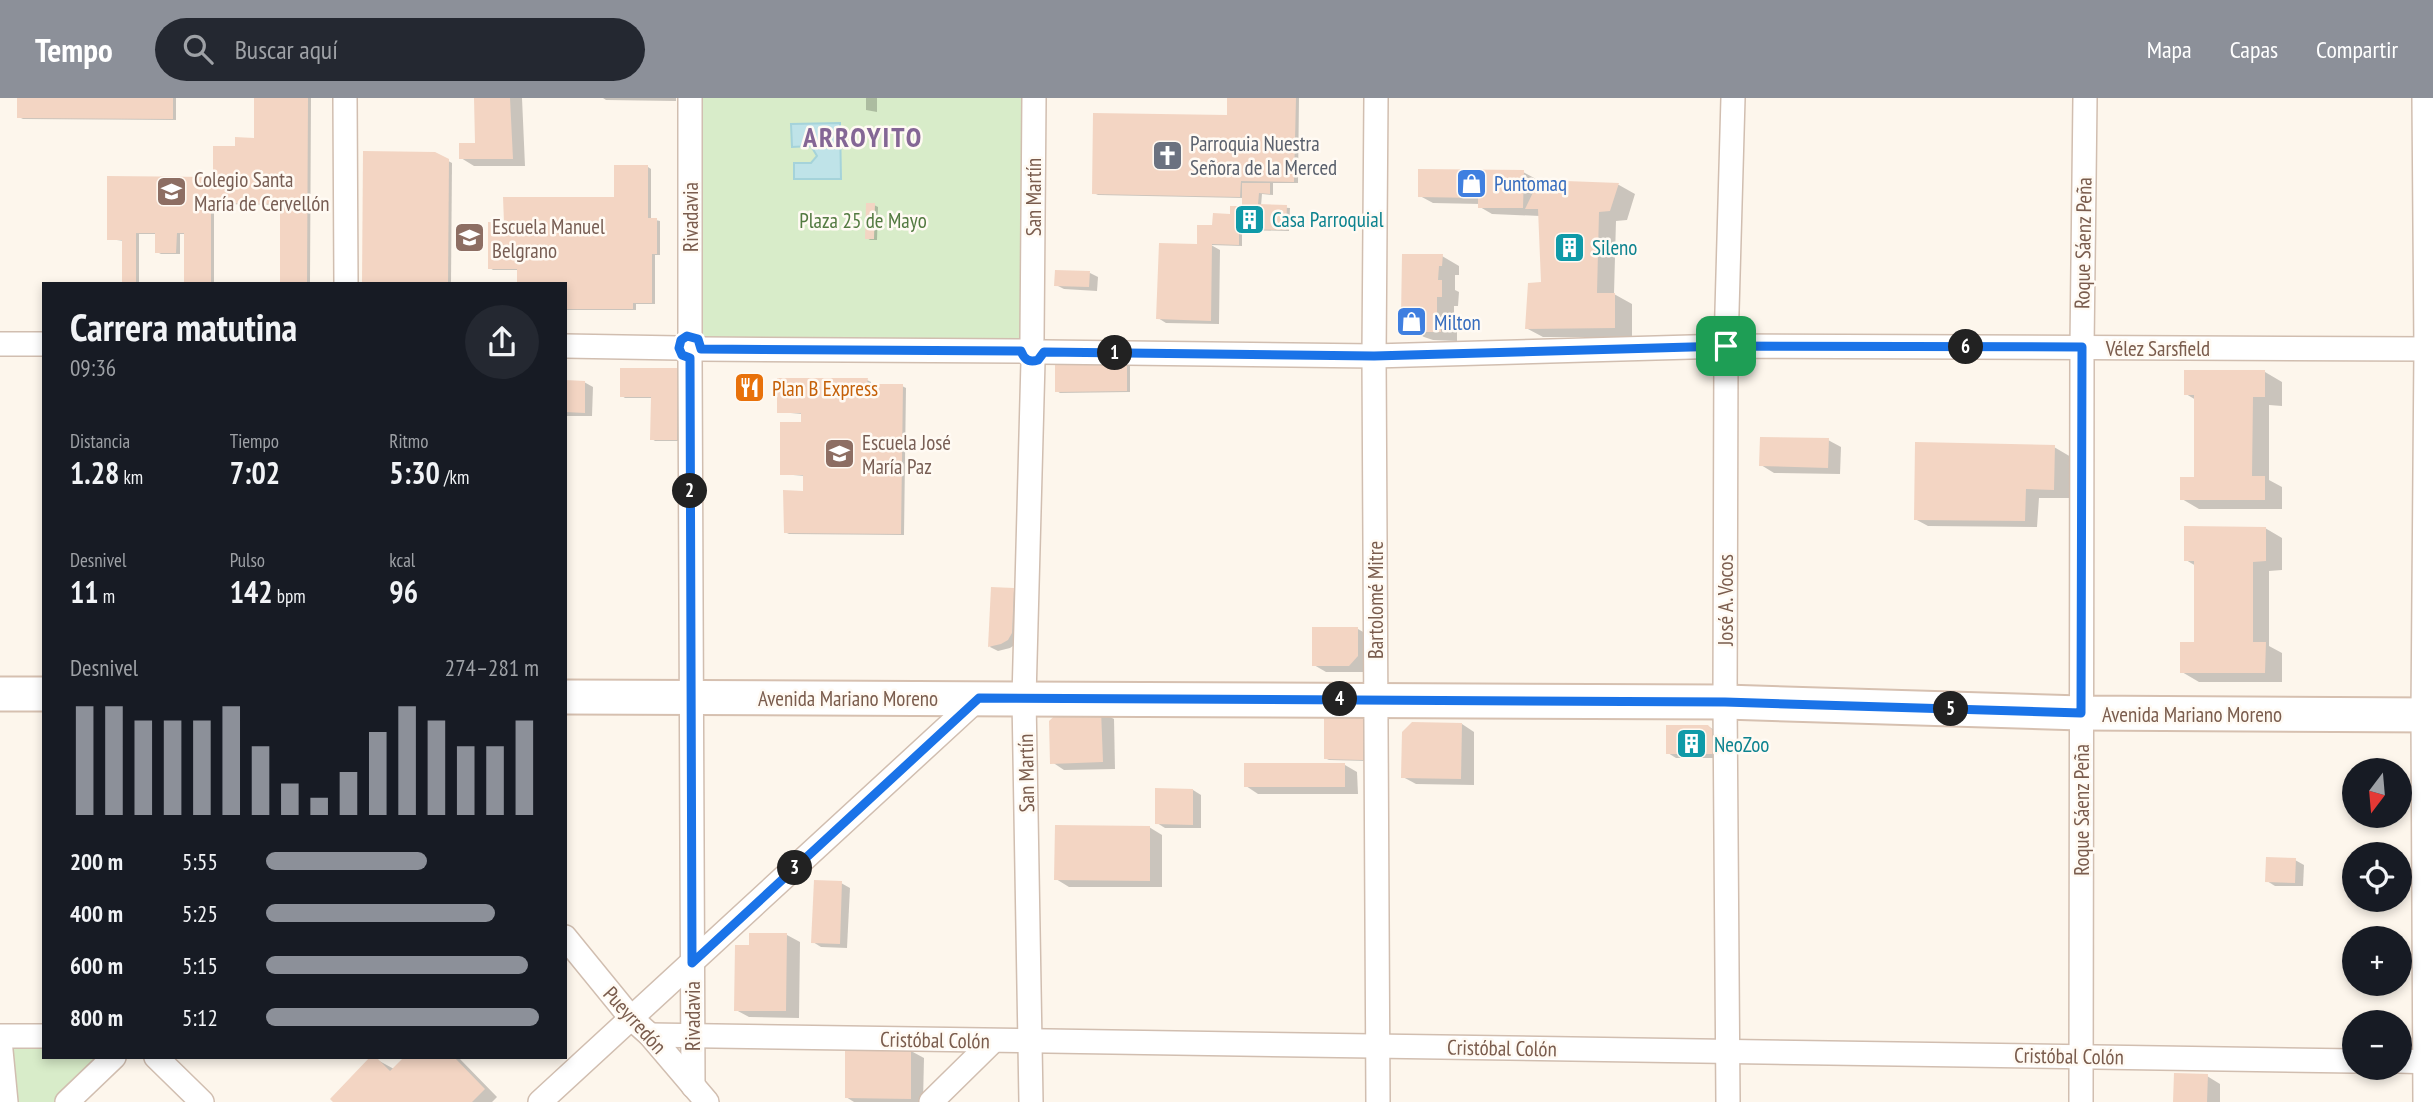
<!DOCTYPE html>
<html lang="es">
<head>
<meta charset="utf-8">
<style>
  body { margin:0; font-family:"PT Sans Narrow",sans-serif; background:#242831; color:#f1f3f6; height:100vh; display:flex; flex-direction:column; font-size:26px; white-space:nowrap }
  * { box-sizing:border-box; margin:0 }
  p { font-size:23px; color:#9ea1a6 }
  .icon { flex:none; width:38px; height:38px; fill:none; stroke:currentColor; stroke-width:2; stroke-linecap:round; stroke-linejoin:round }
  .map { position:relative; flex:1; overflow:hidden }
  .panel { position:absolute; left:42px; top:184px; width:525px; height:777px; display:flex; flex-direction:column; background:#171b24; border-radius:0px; box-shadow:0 4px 10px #0003 }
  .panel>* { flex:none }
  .needle { width:46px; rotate:196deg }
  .controls { position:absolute; left:2342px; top:660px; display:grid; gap:14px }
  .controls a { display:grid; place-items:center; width:70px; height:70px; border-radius:50%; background:#171b24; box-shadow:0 4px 10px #0003; font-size:35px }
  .pin { position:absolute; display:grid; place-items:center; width:60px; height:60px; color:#fff; margin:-30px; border-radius:14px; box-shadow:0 4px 10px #0006 }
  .km { position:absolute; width:35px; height:35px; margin:-18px; border-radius:50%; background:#222; color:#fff; font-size:19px; line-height:35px; text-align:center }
  .round { display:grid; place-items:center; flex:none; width:74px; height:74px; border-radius:37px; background:#242831 }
  .summary { display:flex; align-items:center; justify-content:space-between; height:119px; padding:0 28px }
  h1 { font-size:38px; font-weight:700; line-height:52px }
  .stats { display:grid; grid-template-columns:repeat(3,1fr); gap:10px; height:119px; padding:7px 28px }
  .stats div { display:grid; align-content:center }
  .stats b { font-size:30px; font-weight:700 }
  .stats small { font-size:19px; font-weight:400 }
  .stats p { font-size:19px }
  .chart { height:196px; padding:14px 28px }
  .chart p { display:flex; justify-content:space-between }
  .chart svg { width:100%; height:126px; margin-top:7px; stroke:#8c9099; stroke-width:6 }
  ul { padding:0 28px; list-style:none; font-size:23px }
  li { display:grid; grid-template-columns:112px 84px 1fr; align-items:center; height:52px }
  li i { height:18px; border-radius:9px; background:#8c9099 }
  header { display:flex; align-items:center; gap:42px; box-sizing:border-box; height:98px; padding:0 35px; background:#8c9099; color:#fff }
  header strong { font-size:33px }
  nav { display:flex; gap:38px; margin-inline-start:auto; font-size:24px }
  .search { width:490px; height:63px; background:#242831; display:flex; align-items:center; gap:18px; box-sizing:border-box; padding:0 24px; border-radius:38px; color:#9ea1a6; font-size:26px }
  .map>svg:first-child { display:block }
  .green { fill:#d8ecc9 }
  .water { fill:#bfe3e8; stroke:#a5d3da; stroke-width:2 }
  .shadow { fill:#0003 }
  .building { fill:#f3d5c3 }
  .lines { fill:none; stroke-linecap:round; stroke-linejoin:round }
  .street-casing { stroke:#d1beb0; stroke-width:26 }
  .secondary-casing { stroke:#d6c0b0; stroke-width:37 }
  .street { stroke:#fff; stroke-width:23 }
  .secondary { stroke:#fff; stroke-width:33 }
  .route-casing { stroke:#fff; stroke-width:14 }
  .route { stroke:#1a73e8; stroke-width:9 }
  .labels { text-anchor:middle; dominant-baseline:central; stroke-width:5; stroke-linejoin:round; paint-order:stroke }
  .worship-label { font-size:21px; fill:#5b616d; stroke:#fffaf3; text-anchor:start }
  .education-label { font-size:21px; fill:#785e54; stroke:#fffaf3; text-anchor:start }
  .shop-label { font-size:21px; fill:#366cbe; stroke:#fffaf3; text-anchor:start }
  .street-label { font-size:21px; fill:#7a5c4d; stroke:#fffaf3 }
  .culture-label { font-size:21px; fill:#0d838f; stroke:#fffaf3; text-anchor:start }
  .park-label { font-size:21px; fill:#537a41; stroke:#fffaf3 }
  .food-label { font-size:21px; fill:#c56008; stroke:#fffaf3; text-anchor:start }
  .district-label { font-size:28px; font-weight:bold; letter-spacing:2px; fill:#846695; stroke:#fffaf3 }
</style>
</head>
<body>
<header>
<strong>Tempo</strong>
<div class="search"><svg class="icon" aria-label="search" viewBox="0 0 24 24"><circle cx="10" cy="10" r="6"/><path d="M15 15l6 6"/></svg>Buscar aquí</div>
<nav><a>Mapa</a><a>Capas</a><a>Compartir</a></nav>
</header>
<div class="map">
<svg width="2433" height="1004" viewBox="0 0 2433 1004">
  <rect width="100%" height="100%" fill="#fdf6ec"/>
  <!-- green -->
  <g class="green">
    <polygon points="696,0 1029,0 1025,236 1017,244 706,243 696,232"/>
    <polygon points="3,942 44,942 44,959 109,959 63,1004 9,1004"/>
  </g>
  <!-- water -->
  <polygon class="water" points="840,25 841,81 794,81 794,65 811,65 817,58 811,48 792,49 791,26"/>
  <!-- shadow -->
  <g class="shadow">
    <polygon points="19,0 176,0 176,22 23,21 19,19"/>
    <polygon points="256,0 311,0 310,186 281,186 281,107 214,106 214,186 186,186 186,136 180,136 180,156 161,156 157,154 157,136 139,136 139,186 123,186 124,143 109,141 214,81 236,50 256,41"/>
    <polygon points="476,0 522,0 525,68 474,68 461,60 477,47"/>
    <polygon points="603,0 676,0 676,3 606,2"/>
    <polygon points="866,0 877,0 877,14 866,12"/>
    <polygon points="1229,0 1299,0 1298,85 1273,85 1273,97 1262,96 1261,108 1290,110 1289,133 1242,132 1242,148 1211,147 1220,152 1219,226 1166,225 1158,220 1198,147 1214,129 1243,110 1243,100 1098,97 1094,95 1228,18"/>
    <polygon points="435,56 452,65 451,186 364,186"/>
    <polygon points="648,69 651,71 651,121 660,123 660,157 655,157 655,206 636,206 636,212 565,212 565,186 519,172 493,172 490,170 505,126 616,101"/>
    <polygon points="1523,74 1536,81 1536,91 1540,84 1619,87 1635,96 1627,122 1616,123 1614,196 1632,206 1632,239 1543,239 1526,230 1542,186 1540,118 1492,116 1480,109 1480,106 1433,105 1420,98"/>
    <polygon points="874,107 878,109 877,142 870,142 867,140"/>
    <polygon points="1442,158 1459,168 1459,177 1455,177 1455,192 1459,194 1458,208 1454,208 1454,228 1457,230 1457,243 1433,242 1424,239 1407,229 1407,222 1403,219"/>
    <polygon points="1090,175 1098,179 1097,193 1064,191 1056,187"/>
    <polygon points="1057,264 1130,266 1130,294 1060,295 1057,293"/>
    <polygon points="677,272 681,274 680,343 655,343 652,341 652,300 625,300 622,298"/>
    <polygon points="2265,274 2282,284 2282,308 2269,307 2269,382 2282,389 2282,411 2199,411 2182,401 2196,381 2196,302 2186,296"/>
    <polygon points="867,282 871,284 870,288 902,288 906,290 904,437 789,436 785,434 805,394 805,378 781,376 802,326 802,316 779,314"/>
    <polygon points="565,284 584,284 593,289 592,318 565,318"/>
    <polygon points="1828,342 1841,349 1840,376 1774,375 1761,367"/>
    <polygon points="2054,349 2071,359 2071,400 2039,400 2037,429 1928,428 1915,421"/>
    <polygon points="2265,430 2282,440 2282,472 2269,473 2269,548 2282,555 2282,584 2199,584 2182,574 2196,546 2196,468 2186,462"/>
    <polygon points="1014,492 1022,497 1016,546 1010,550 998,553 990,549"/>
    <polygon points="1358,531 1370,538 1370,565 1363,574 1326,574 1314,567"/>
    <polygon points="1101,614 1114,621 1115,671 1064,672 1052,664"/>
    <polygon points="1367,614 1367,663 1329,662 1325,660"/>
    <polygon points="1462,626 1474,634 1474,687 1416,686 1403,679"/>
    <polygon points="1708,628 1717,634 1723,660 1676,660 1668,655"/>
    <polygon points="1345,667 1357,674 1358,696 1258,696 1246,688"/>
    <polygon points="1157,692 1193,692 1201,697 1201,730 1165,730 1157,725"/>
    <polygon points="1149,729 1162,737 1162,789 1069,789 1056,781"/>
    <polygon points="2295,762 2304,767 2303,788 2275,788 2267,783"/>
    <polygon points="841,785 850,790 847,850 821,849 813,844"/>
    <polygon points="751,836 787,837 800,844 799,920 749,919 736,912 751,849"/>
    <polygon points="911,953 924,960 923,1004 854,1004 846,999"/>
    <polygon points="372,959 394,971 406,959 458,959 497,999 492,1004 335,1004"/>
    <polygon points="2207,978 2220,986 2220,1004 2175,1004"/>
  </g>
  <!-- building -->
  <g class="building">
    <polygon points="17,0 173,0 173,21 17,20"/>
    <polygon points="254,0 308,0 307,186 280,186 280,106 211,105 211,186 184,186 184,135 177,135 176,155 155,155 155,135 136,135 136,186 122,186 122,142 107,142 107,78 213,79 213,48 235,48 235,39 254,40"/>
    <polygon points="474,0 510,0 513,61 459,61 459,45 475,45"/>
    <polygon points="1227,0 1296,0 1294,84 1241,83 1240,99 1092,96 1093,15 1227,17"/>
    <polygon points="363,53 435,54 449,61 448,186 362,186"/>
    <polygon points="614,67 648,67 648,120 657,120 657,156 652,156 652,205 633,205 633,211 565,211 565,186 517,186 517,171 488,171 488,124 504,125 503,99 614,99"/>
    <polygon points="1418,71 1524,72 1523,110 1478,110 1478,100 1418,99"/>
    <polygon points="1539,82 1619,85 1610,113 1599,114 1597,195 1615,195 1615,230 1525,231 1528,185 1541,184 1538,111 1525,111"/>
    <polygon points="1242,85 1270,85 1270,96 1259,95 1258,106 1287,107 1286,132 1239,131 1239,147 1212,146 1211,223 1156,221 1159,145 1197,146 1197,127 1212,127 1213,115 1230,116 1230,108 1242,108"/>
    <polygon points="866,105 875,105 874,141 865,141"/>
    <polygon points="1402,156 1443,156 1442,168 1439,168 1438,182 1442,182 1442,199 1437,199 1437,219 1441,219 1441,234 1415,234 1415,230 1405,230 1405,220 1401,220"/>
    <polygon points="1055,172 1090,173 1089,189 1054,188"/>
    <polygon points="1127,262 1127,293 1055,294 1055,263"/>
    <polygon points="620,270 678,270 677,342 650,342 651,299 620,299"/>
    <polygon points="2184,272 2265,272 2265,299 2253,299 2252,378 2265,378 2265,402 2180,402 2180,379 2194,379 2194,297 2184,297"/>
    <polygon points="777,280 868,280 867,286 903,286 901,436 784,435 783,392 803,393 803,377 780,377 780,324 801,324 801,315 777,315"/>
    <polygon points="565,282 585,283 585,315 565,314"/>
    <polygon points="1760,339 1829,340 1828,370 1759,368"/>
    <polygon points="1915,344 2055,347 2054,392 2026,391 2025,423 1914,422"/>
    <polygon points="2184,428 2266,429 2266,463 2253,464 2253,544 2266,544 2265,575 2180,575 2180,544 2194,544 2194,463 2184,463"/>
    <polygon points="991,489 1014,490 1012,535 1008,542 1001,546 988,549"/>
    <polygon points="1312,529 1358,529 1358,558 1349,568 1312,568"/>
    <polygon points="1324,610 1364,611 1363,662 1324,661"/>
    <polygon points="1101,612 1103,664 1050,666 1049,623 1060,613"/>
    <polygon points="1412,624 1462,625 1461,681 1401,680 1402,634"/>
    <polygon points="1666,627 1708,627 1715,635 1715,656 1666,656"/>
    <rect x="1244" y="665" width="101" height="24"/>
    <polygon points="1155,690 1193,691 1193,727 1155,726"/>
    <polygon points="1055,727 1150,728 1150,783 1054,782"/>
    <polygon points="2266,759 2296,760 2295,785 2265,784"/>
    <polygon points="814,782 842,783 840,846 811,845"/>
    <polygon points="749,835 787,835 786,913 734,913 735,847 749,847"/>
    <polygon points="845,951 911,951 911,1001 845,1000"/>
    <polygon points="370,959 376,959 390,973 404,959 454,959 485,991 472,1004 333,1004 330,1001"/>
    <polygon points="2174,975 2208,976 2207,1004 2173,1004"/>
  </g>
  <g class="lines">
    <defs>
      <g id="street">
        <polyline points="345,0 346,186"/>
        <polyline points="1376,0 1374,258 1378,1004"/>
        <polyline points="2424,0 2426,251 2423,617 2425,1004"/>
        <polyline points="690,238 690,0"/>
        <polyline points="1032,241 1034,0"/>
        <polyline points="0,246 44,246"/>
        <polyline points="565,248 679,250"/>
        <polyline points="701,251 1022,253"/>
        <polyline points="1044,254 1374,258 1726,248 2433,251"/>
        <polyline points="690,260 693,988"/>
        <polyline points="565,839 631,920 650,937 707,1004"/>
        <polyline points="650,937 2354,963"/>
        <polyline points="0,938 44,938"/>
        <polyline points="0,942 6,1004"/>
        <polyline points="156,959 202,1004"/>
        <polyline points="2399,963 2433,964"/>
        <polyline points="67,1004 114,959"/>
        <polyline points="540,1004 979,600"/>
        <polyline points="931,1004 993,943"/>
        <polyline points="1031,1004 1024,600 1033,263"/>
        <polyline points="1728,1004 1725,604 1726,248 1733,0"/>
        <polyline points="2081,1004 2082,249 2085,0"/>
      </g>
      <g id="secondary">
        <polyline points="0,596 44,596"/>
        <polyline points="565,599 1725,604 2081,615 2433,617"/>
      </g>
    </defs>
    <!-- street casing -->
    <use href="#street" class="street-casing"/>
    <!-- secondary casing -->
    <use href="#secondary" class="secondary-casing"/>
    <!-- street -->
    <use href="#street" class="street"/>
    <!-- secondary -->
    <use href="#secondary" class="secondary"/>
  </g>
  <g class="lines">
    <defs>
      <path id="route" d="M687 238 698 241 701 251 1021 253C1024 261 1029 265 1038 262L1044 254 1374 258 1726 248 2082 249 2081 615 1725 604 979 600 692 865 690 260 682 257 679 250 681 242Z"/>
    </defs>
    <!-- route casing -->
    <use href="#route" class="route-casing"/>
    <!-- route -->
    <use href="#route" class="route"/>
  </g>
  <!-- icons -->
  <defs>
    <symbol id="church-square" viewBox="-11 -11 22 22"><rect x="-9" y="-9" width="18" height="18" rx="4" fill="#6b7280" stroke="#fffaf3"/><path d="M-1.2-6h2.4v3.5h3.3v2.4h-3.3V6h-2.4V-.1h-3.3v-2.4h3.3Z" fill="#fff"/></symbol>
    <symbol id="shop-square" viewBox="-11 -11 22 22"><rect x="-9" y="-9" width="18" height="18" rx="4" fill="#3f7fe0" stroke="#fffaf3"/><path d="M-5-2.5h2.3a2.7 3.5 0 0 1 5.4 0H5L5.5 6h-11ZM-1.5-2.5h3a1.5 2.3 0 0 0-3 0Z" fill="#fff"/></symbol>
    <symbol id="school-square" viewBox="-11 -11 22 22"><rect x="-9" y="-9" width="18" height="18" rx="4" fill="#8d6e63" stroke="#fffaf3"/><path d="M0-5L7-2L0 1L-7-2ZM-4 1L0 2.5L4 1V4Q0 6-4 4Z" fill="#fff"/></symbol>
    <symbol id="building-square" viewBox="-11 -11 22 22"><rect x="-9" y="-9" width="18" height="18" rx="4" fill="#0f9aa8" stroke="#fffaf3"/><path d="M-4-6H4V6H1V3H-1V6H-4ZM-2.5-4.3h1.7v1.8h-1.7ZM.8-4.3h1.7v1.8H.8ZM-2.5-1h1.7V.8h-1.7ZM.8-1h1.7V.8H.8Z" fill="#fff"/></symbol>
    <symbol id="restaurant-square" viewBox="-11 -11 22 22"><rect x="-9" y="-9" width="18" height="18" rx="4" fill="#e8710a" stroke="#fffaf3"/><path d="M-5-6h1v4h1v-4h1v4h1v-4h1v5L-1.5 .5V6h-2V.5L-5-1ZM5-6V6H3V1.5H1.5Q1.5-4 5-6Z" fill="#fff"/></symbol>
  </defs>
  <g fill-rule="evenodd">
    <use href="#church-square" x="1150" y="40" width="35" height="35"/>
    <use href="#shop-square" x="1454" y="68" width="35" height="35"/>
    <use href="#school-square" x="154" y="76" width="35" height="35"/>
    <use href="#building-square" x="1232" y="104" width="35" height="35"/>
    <use href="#school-square" x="452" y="122" width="35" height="35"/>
    <use href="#building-square" x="1552" y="132" width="35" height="35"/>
    <use href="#shop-square" x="1394" y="206" width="35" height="35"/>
    <use href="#restaurant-square" x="732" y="272" width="35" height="35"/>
    <use href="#school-square" x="822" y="338" width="35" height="35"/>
    <use href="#building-square" x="1674" y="628" width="35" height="35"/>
  </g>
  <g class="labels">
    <!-- worship labels -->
    <g class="worship-label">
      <text x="1190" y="45">Parroquia Nuestra<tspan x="1190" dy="24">Señora de la Merced</tspan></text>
    </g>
    <!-- education labels -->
    <g class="education-label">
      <text x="194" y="81">Colegio Santa<tspan x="194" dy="24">María de Cervellón</tspan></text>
      <text x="492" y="128">Escuela Manuel<tspan x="492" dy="24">Belgrano</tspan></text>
      <text x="862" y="344">Escuela José<tspan x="862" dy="24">María Paz</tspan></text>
    </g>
    <!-- shop labels -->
    <g class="shop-label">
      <text x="1494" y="85">Puntomaq</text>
      <text x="1434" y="224">Milton</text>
    </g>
    <!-- street labels -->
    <g class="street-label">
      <text transform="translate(1033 99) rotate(-90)">San Martín</text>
      <text transform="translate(690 119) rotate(-90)">Rivadavia</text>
      <text transform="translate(2083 145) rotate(-89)">Roque Sáenz Peña</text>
      <text x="2158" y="250">Vélez Sarsfield</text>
      <text transform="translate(1375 502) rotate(-90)">Bartolomé Mitre</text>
      <text transform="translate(1725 502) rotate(-90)">José A. Vocos</text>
      <text x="848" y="600">Avenida Mariano Moreno</text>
      <text x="2192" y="616">Avenida Mariano Moreno</text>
      <text transform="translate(1026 675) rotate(-91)">San Martín</text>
      <text transform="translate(2081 712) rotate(-90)">Roque Sáenz Peña</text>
      <text transform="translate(692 918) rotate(-90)">Rivadavia</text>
      <text transform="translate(635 922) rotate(48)">Pueyrredón</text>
      <text transform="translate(935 942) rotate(1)">Cristóbal Colón</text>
      <text transform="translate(1502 950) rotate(1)">Cristóbal Colón</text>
      <text transform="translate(2069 958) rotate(1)">Cristóbal Colón</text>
    </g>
    <!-- culture labels -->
    <g class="culture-label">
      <text x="1272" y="121">Casa Parroquial</text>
      <text x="1592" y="149">Sileno</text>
      <text x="1714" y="646">NeoZoo</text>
    </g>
    <!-- park labels -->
    <g class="park-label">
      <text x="863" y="122">Plaza 25 de Mayo</text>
    </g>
    <!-- food labels -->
    <g class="food-label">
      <text x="772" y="290">Plan B Express</text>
    </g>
    <!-- district labels -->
    <g class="district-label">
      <text x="863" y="38">ARROYITO</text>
    </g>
  </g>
</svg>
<div class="controls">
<a><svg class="needle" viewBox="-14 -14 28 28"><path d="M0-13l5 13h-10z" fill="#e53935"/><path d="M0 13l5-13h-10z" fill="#9ea1a6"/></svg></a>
<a><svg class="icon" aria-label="locate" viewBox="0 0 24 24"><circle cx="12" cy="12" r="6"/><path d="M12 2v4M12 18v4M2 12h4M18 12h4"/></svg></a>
<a>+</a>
<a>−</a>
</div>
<div class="pin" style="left:1726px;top:248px;background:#1e9e55"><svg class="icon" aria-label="arrive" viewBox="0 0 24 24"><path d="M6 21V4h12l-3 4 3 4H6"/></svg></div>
<b class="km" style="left:1115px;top:255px">1</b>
<b class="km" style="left:690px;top:393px">2</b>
<b class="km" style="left:795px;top:770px">3</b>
<b class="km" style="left:1340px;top:601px">4</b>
<b class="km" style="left:1951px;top:611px">5</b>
<b class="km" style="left:1966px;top:249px">6</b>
<section class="panel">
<div class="summary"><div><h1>Carrera matutina</h1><p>09:36</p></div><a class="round"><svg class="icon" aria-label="share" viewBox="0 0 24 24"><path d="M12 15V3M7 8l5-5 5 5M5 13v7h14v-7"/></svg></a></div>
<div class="stats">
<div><p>Distancia</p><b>1.28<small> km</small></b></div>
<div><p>Tiempo</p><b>7:02</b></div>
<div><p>Ritmo</p><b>5:30<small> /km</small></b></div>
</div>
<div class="stats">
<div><p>Desnivel</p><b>11<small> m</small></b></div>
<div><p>Pulso</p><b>142<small> bpm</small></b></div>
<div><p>kcal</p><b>96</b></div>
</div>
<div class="chart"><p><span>Desnivel</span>274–281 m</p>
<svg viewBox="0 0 160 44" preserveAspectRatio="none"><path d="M5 44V6M15 44V6M25 44V11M35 44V11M45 44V11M55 44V6M65 44V20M75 44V33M85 44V38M95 44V29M105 44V15M115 44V6M125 44V11M135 44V20M145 44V20M155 44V11"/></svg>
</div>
<ul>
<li><b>200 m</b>5:55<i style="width:59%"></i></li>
<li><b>400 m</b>5:25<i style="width:84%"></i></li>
<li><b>600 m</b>5:15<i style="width:96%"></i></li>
<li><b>800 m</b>5:12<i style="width:100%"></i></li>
</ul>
</section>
</div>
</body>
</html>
